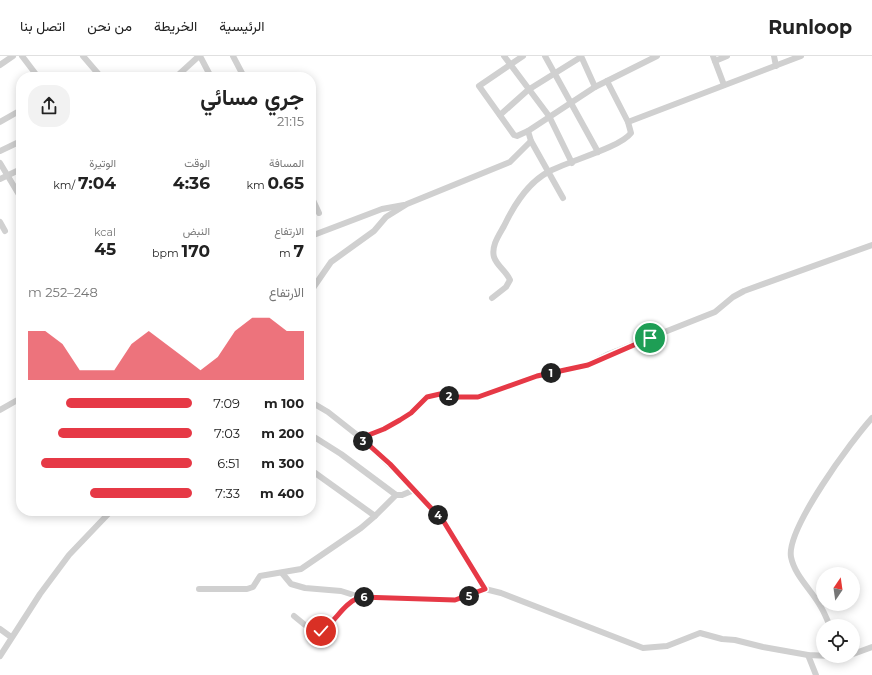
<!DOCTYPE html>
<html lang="ar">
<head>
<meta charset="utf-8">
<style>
  body { margin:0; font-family:Montserrat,Vazirmatn,sans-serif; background:#f2f2f2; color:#222; direction:rtl; height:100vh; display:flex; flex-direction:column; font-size:15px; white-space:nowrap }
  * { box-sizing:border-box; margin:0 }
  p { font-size:13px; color:#767676 }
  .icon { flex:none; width:22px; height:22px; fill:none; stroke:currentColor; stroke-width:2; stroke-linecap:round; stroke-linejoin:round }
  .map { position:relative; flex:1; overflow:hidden; direction:ltr }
  .panel { position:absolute; left:16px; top:16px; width:300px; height:444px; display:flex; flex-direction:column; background:#fff; border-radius:16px; box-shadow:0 2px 10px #0003; direction:rtl }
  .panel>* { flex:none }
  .needle { width:26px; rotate:13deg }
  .fabs { position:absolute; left:816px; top:511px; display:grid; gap:8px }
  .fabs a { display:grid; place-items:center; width:44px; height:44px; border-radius:50%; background:#fff; box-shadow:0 2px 10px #0003; font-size:20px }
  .pin { position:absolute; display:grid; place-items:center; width:34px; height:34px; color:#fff; margin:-17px; border:2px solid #fff; border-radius:50%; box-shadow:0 1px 4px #0007 }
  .km { position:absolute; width:20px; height:20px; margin:-10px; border-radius:50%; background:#222; color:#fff; font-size:11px; line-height:20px; text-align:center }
  .round { display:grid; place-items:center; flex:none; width:42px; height:42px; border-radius:16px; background:#f2f2f2 }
  .head { display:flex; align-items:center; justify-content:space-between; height:68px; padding:0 12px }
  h1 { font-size:22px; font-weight:700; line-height:30px }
  .stats { display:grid; grid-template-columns:repeat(3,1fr); gap:6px; height:68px; padding:4px 12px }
  .stats div { display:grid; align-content:center }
  .stats b { font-size:17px; font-weight:700 }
  .stats small { font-size:11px; font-weight:400 }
  .stats p { font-size:11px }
  .chart { height:112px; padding:8px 12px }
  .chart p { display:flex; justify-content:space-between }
  .chart svg { width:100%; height:72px; margin-top:4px; fill:#e63946; opacity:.7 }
  ul { padding:0 12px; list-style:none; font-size:13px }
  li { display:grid; grid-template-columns:64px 48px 1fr; align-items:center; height:30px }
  li i { height:10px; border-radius:5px; background:#e63946 }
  header { display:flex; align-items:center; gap:24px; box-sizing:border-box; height:56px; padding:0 20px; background:#fff; border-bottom:1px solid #e0e0e0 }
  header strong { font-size:19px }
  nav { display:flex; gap:22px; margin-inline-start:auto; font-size:14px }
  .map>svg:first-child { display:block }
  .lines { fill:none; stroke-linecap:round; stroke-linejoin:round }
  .minor { stroke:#d0d0d0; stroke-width:6 }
  .route-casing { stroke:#fff; stroke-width:8 }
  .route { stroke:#e63946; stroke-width:5 }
</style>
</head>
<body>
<header>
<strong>Runloop</strong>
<nav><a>الرئيسية</a><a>الخريطة</a><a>من نحن</a><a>اتصل بنا</a></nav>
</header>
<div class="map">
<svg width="872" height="619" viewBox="0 0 872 619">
  <rect width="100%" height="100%" fill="#fff"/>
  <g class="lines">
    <!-- minor -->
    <g class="minor">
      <polyline points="22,0 38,21"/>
      <polyline points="83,0 101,21"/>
      <polyline points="200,0 211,21"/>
      <polyline points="233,0 244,21"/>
      <polyline points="504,0 549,60 572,107"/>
      <polyline points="523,0 479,30 514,79 517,80 528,75 595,31 657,0"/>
      <polyline points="545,0 598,96"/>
      <polyline points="581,0 595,31"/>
      <polyline points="713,0 724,29"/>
      <polyline points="774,0 776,10"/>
      <polyline points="715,5 727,0"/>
      <polyline points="0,9 13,0"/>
      <polyline points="176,21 199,0"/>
      <polyline points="500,59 528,34 581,1"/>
      <polyline points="0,66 21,54"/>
      <polyline points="628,66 801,0"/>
      <polyline points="528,75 531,85 563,142"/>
      <polyline points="0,95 21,85"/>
      <polyline points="0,107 21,142"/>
      <polyline points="0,123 21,113"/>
      <polyline points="311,140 319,157"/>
      <polyline points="0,166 5,175"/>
      <polyline points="311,180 382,153 404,149"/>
      <polyline points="311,235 331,206 374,175 386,161 407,148 510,106 531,85"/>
      <path d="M492 242 506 231 510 224C506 215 497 210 494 201 491 190 499 179 504 170 513 151 528 127 548 116 565 106 620 92 631 77L628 66 607 25"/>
      <polyline points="311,346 328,356 361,382 399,418 444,466 485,533 501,537 643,592 667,590 700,577 722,583 735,584 763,591 808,599 831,600"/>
      <polyline points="0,354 21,342"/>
      <polyline points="311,379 341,398 396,439 402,439 414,434"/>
      <polyline points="361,382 384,373 400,364 411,357 427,341 440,338 452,341 478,341 537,320 588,309 609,298 715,256 733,241 744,235 872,189"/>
      <polyline points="311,414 375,460 396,439"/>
      <polyline points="254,455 261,457 265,455"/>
      <polyline points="282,517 291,528 305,532 341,535 360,541"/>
      <polyline points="199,533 247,533 253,531 260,520 301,513 361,472 375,460"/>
      <path d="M294 560 305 569 321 575C337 565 341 549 360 541L455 544 485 533"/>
      <path d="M830 570C827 564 825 558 822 553 813 535 795 521 791 501 786 473 852 384 872 362"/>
      <polyline points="0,573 11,581"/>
      <polyline points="853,598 872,591"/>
      <polyline points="808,599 816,619"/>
      <polyline points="0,600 40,538 69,499 111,455"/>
    </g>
  </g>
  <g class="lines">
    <defs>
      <path id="route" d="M321 575C337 565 341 549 360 541L455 544 485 533 444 466 390 408 361 382 384 373 400 364 411 357 427 341 440 338 452 341H478L537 320 588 309 650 282"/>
    </defs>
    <!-- route casing -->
    <use href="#route" class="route-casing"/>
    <!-- route -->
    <use href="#route" class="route"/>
  </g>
</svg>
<div class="fabs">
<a><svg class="needle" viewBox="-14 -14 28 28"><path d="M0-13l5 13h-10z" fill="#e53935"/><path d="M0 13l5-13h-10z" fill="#767676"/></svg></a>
<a><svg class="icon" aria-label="locate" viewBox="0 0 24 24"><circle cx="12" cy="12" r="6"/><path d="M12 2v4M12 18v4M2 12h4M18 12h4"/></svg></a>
</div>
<div class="pin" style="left:650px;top:282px;background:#1e9e55"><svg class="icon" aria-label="arrive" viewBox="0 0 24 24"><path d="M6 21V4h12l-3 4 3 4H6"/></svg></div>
<div class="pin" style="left:321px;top:575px;background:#d93025"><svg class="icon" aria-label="check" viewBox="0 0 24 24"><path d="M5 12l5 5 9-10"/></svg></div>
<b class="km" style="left:551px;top:317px">1</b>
<b class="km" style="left:449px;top:340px">2</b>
<b class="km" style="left:363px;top:385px">3</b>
<b class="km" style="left:438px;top:459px">4</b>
<b class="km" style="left:469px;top:540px">5</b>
<b class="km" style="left:364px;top:541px">6</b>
<section class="panel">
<div class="head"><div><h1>جري مسائي</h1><p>21:15</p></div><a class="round"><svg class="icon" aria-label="share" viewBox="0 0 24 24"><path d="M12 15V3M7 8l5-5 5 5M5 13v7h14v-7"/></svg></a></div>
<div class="stats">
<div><p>المسافة</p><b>0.65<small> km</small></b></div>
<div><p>الوقت</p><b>4:36</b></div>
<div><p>الوتيرة</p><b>7:04<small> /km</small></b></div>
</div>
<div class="stats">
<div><p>الارتفاع</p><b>7<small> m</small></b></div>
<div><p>النبض</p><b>170<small> bpm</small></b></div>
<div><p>kcal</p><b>45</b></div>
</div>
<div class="chart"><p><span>الارتفاع</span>248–252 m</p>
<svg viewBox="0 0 160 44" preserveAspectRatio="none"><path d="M0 44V14L10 14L20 22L30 38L40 38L50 38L60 22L70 14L80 22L90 30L100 38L110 30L120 14L130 6L140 6L150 14L160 14V44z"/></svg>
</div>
<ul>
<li><b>100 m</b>7:09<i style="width:77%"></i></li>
<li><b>200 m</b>7:03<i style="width:82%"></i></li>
<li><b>300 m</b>6:51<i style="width:92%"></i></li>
<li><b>400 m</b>7:33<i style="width:62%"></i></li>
</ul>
</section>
</div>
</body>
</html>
